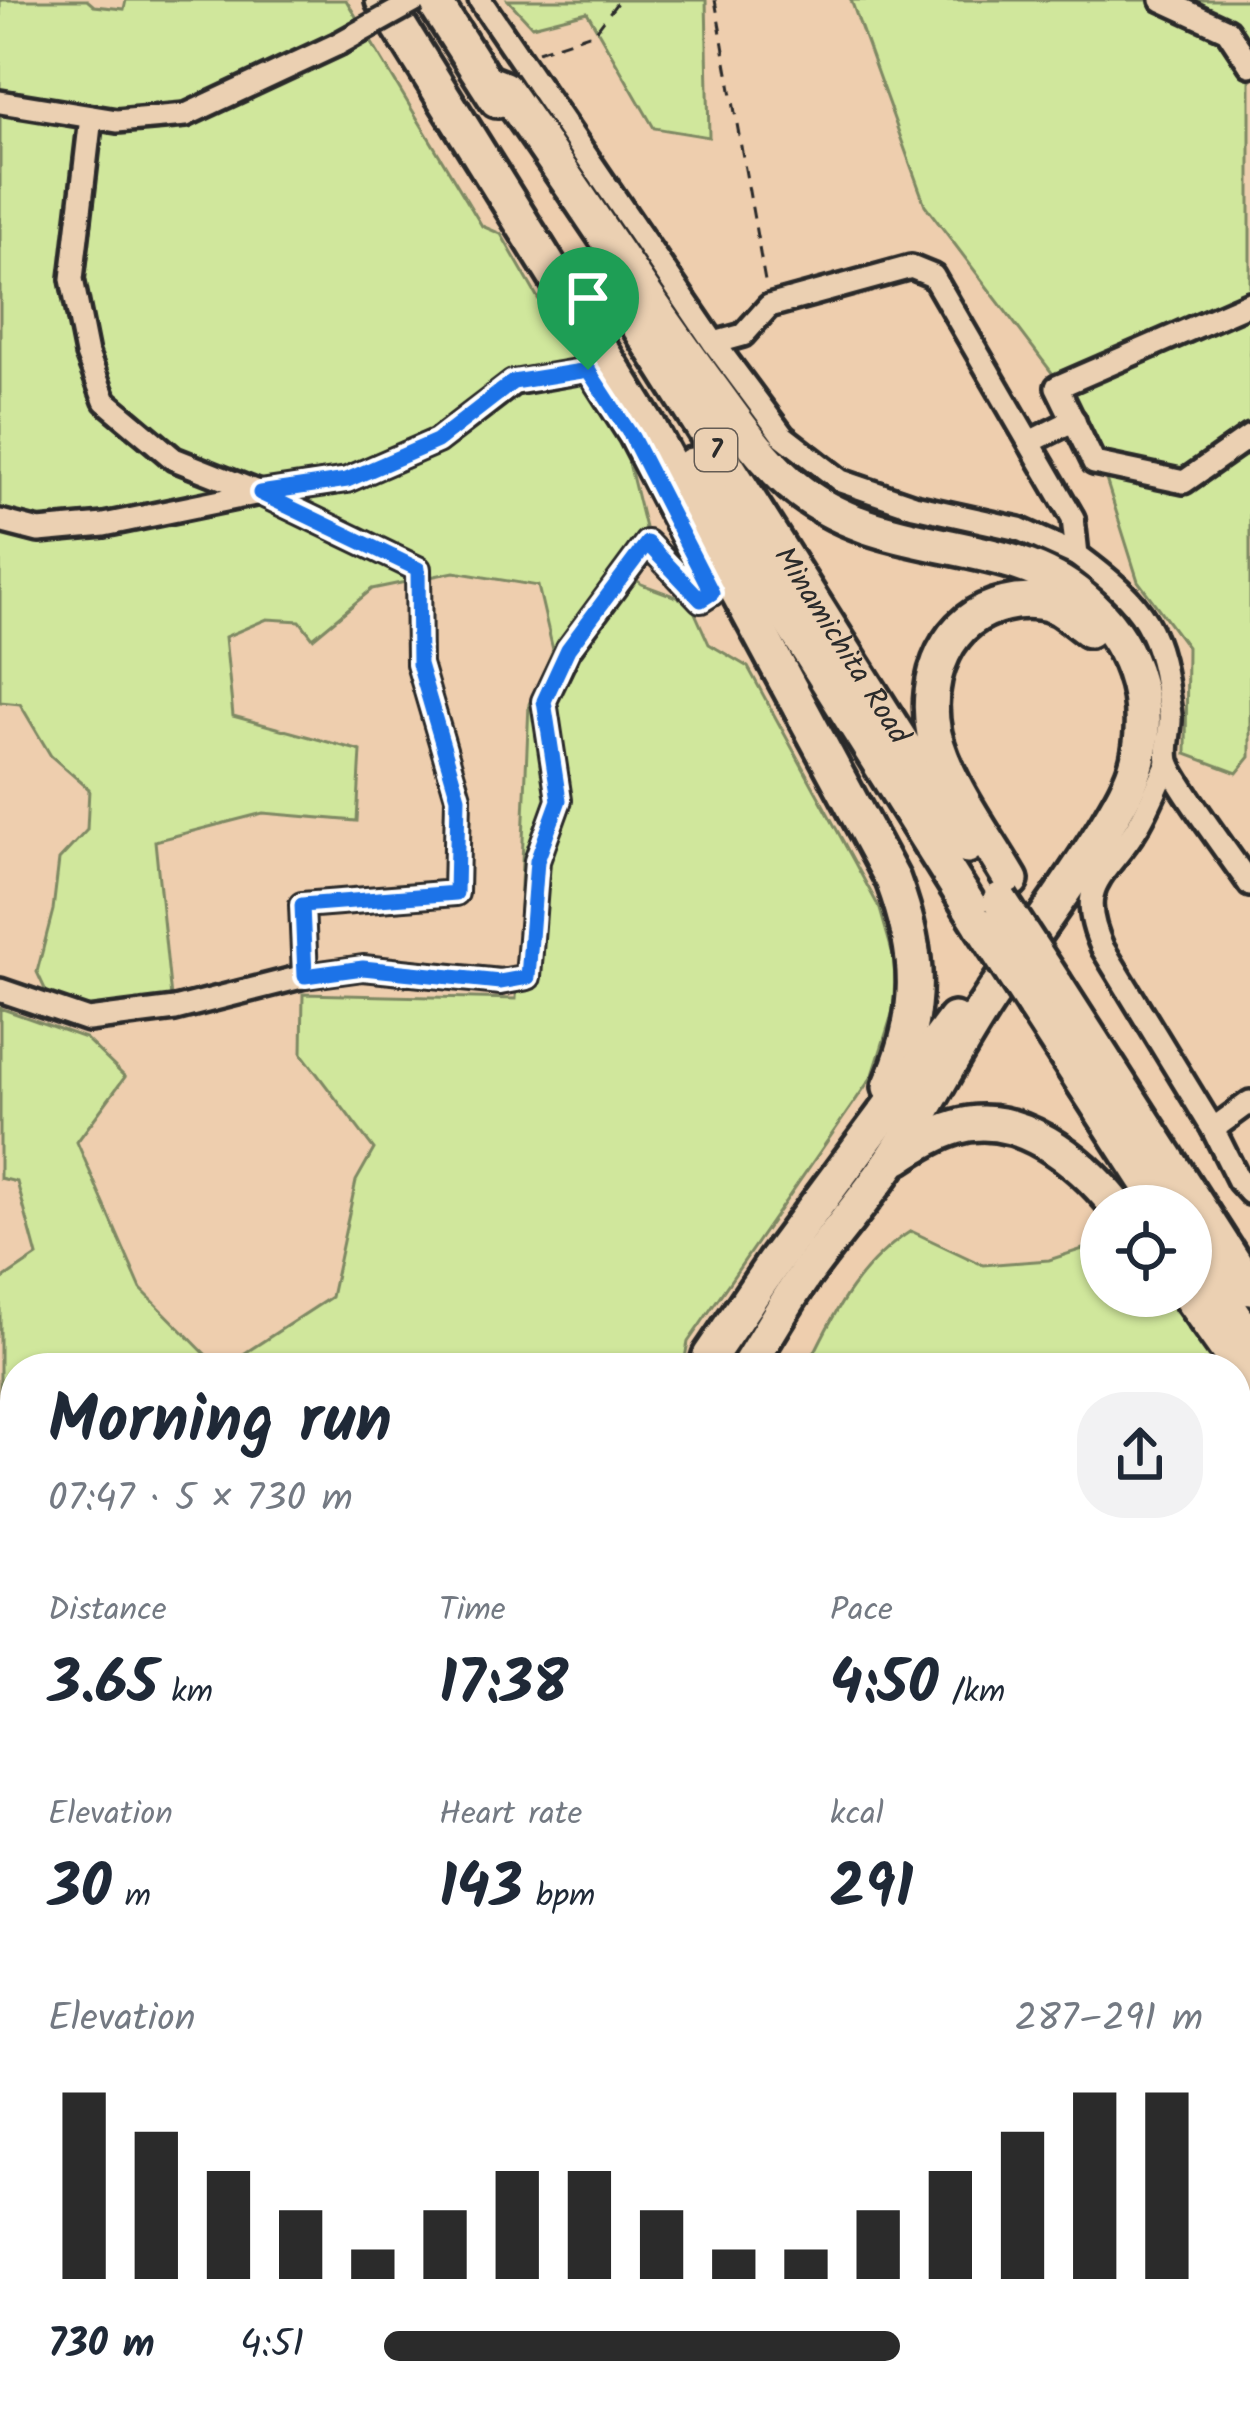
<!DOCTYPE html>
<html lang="en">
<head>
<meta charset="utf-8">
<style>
  body { margin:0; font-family:Kalam,sans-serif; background:#f2f2f3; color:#1f2937; height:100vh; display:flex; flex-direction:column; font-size:45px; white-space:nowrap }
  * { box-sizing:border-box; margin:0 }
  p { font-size:39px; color:#747a83 }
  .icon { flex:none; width:66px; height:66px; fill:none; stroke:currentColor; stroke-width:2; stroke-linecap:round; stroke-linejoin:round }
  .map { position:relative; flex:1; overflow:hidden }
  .panel { position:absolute; left:0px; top:1353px; width:1251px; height:1062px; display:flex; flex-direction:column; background:#fff; border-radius:48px 48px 0 0; box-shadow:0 3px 9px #0004 }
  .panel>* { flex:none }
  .controls { position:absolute; left:1080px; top:1185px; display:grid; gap:24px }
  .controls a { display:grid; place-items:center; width:132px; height:132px; border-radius:50%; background:#fff; box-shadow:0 3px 9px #0004; font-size:60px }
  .pin { position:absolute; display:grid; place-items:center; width:102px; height:102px; color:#fff; margin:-123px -51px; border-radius:50% 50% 50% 0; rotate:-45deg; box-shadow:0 0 12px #0007 }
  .pin .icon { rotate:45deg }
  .round { display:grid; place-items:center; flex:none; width:126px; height:126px; border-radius:48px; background:#f2f2f3 }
  .summary { display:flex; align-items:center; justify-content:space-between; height:204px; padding:0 48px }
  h1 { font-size:66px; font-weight:600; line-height:90px }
  .figures { display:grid; grid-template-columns:repeat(3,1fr); gap:18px; height:204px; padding:12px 48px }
  .figures div { display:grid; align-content:center }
  .figures b { font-size:60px; font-weight:600 }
  .figures small { font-size:33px; font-weight:400 }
  .figures p { font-size:33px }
  .chart { height:336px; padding:24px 48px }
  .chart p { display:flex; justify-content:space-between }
  .chart svg { width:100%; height:216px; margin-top:12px; stroke:#2b2b2b; stroke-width:6 }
  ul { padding:0 48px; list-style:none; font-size:39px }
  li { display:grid; grid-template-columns:192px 144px 1fr; align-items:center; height:90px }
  li i { height:30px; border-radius:15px; background:#2b2b2b }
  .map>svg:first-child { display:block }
  .green { fill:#d0e79c; stroke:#7e8964; stroke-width:3 }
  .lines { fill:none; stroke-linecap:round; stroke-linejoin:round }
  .stream { stroke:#65909f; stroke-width:6 }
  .building { fill:#c9a58a; stroke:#2b2b2b; stroke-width:3 }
  .minor-casing { stroke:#2b2b2b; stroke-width:30 }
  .major-casing { stroke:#2b2b2b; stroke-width:36 }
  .highway-casing { stroke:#2b2b2b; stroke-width:42 }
  .path { stroke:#2b2b2b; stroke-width:3; stroke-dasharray:12 9; stroke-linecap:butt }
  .minor { stroke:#ebd0b2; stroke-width:21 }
  .major { stroke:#ebd0b2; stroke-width:27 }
  .highway { stroke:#ebd0b2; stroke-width:33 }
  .minor-bridge-casing { stroke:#2b2b2b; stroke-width:30; stroke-linecap:butt }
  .highway-bridge-casing { stroke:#2b2b2b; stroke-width:42; stroke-linecap:butt }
  .minor-bridge { stroke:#ebd0b2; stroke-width:21 }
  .highway-bridge { stroke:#ebd0b2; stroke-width:33 }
  .route-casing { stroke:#fff; stroke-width:24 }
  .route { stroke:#1a73e8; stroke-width:15 }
  .labels { text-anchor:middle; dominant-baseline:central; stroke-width:9; stroke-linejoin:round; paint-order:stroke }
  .shield { fill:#ebd0b2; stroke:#655c54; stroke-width:3 }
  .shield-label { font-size:27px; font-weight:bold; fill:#2b2b2b }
  .street-label { font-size:30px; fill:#2b2b2b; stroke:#ebd0b2 }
</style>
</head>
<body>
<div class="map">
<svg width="1250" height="2415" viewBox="0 0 1250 2415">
  <rect width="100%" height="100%" fill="#eeceae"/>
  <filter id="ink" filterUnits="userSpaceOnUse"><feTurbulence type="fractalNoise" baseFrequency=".00833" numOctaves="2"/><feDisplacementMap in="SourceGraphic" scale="24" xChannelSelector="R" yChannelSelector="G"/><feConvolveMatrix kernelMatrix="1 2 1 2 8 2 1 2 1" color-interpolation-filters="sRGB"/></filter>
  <g filter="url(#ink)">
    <!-- green -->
    <g class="green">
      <polygon points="0,0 87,0 94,6 124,9 126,0 346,0 482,226 501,234 626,451 645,528 618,564 641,584 690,602 709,644 748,667 880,909 896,965 893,1011 873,1075 688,1342 683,1368 222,1368 331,1297 356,1181 374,1149 302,1054 303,994 516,999 529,704 553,650 538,586 454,572 372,589 313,638 300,621 267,619 225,637 233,716 361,751 357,821 263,813 155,841 171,998 94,1009 51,1002 37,972 53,910 59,860 87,830 89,789 51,756 20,704 0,702"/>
      <polygon points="508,0 706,0 709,137 654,128 587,12 532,26"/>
      <polygon points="851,0 1250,0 1250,757 1237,773 1186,754 1187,647 1138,581 1087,419 925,205"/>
      <polygon points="0,1008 85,1038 125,1077 77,1142 141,1289 219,1368 15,1368 15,1608 0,1595 0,1281 37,1256 17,1182 0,1178"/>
      <path d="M911 1231 983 1265 1049 1260 1101 1243V1296H1173L1219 1368H817L811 1360C835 1309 862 1262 911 1231Z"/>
      <polygon points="1236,1394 1250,1415 1250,1538 1236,1541"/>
      <polygon points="97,2400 626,2400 634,2404 635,2415 98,2415"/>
    </g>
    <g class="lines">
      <!-- stream -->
      <polyline class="stream" points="1236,2136 1250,2144"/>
    </g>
    <!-- building -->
    <g class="building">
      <polygon points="1243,1872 1250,1878 1250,1927 1236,1916 1236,1880"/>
      <polygon points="1236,1917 1250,1929 1250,1951 1236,1968"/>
      <polygon points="0,1944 15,1949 15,1978 0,1974"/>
      <polygon points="1250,1954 1250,1999 1236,2015 1236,1970"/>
      <polygon points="1250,2004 1250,2046 1236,2035 1236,2021"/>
      <polygon points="1236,2225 1250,2236 1250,2415 1163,2415 1142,2400 1236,2400"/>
      <polygon points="915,2400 1001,2400 995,2415 930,2415 912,2409"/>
    </g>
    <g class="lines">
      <defs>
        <g id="minor">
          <polyline points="480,0 714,343 783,436 841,481 914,506 1019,529 1077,555"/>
          <polyline points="1162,0 1227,30 1250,65"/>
          <polyline points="0,102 117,121 186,115 338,44"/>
          <polyline points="91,117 72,279 87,354 105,401 174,459 260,493 418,569 419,664 458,797 456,893 302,905 305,976"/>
          <polyline points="1250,303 1057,387 1094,463 1184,482 1250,436"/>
          <path d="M714 343 743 335 769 306 911 267 933 276 1073 518 1077 555C1147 607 1160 628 1170 715 1171 730 1165 747 1168 761 1172 779 1236 864 1250 885"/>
          <polyline points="1030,442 1074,420"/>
          <polyline points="0,521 39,531 104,525 260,493 347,480 437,441 513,383 588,370 631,437 712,593 701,600 647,543 569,649 544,701 559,800 537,861 528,977 501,982 363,968 305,976 175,1009 88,1020 0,990"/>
          <path d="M1168 763C1159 783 1150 805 1139 824 1108 877 1072 881 1103 949L1213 1129"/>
          <polyline points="1250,1102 1213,1129 1239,1181 1250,1193"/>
          <polyline points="0,2050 15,2100"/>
          <polyline points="80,2400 82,2415"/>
          <polyline points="1029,2400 1049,2415"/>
        </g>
        <g id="major">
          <polyline points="0,1644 15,1653"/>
          <polyline points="1236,2064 1250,2075"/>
        </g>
        <g id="highway">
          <path d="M383 0 649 427 893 880C921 955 923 1012 890 1087"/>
          <polyline points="433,0 497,100"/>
          <path d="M486 82 504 89C573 185 635 284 705 379 733 416 756 453 791 484 880 561 1006 532 1082 598 1131 639 1152 698 1138 760 1132 785 1115 811 1102 833 1067 889 1027 942 990 998 955 1050 927 1108 892 1160 865 1200 832 1237 804 1276 784 1305 766 1337 747 1368"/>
          <path id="s1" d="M623 301 967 846"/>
          <polyline points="692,465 982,926"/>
          <path d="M1011 880C986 837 945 782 934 734 923 678 946 617 1005 604 1022 600 1043 600 1059 608 1069 614 1079 623 1089 630"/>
          <polyline points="1055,984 1250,1288"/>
          <polyline points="1034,1006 1163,1206"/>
          <path d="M898 1157C916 1145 935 1133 956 1127 1018 1108 1082 1162 1117 1206"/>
          <polyline points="1191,1249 1250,1340"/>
          <polyline points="1189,1296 1250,1382"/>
          <polyline points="706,1368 710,1356 774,1262 954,1020"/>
        </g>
      </defs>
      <!-- minor casing -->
      <use href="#minor" class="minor-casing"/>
      <!-- major casing -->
      <use href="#major" class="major-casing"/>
      <!-- highway casing -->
      <use href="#highway" class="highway-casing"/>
      <!-- path -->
      <g class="path">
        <polyline points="715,0 766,287"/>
        <polyline points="538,51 595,32 619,0"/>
        <polyline points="0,1918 15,1923"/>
        <polyline points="195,2400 215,2415"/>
        <polyline points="716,2400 740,2409 783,2400"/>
      </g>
      <!-- minor -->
      <use href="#minor" class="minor"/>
      <!-- major -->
      <use href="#major" class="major"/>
      <!-- highway -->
      <use href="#highway" class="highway"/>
      <defs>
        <polyline id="minor-bridge" points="338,44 417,0"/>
        <g id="highway-bridge">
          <polyline points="1000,900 1055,984"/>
          <polyline points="982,926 1034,1006"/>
        </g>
      </defs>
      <!-- minor-bridge casing -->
      <use href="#minor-bridge" class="minor-bridge-casing"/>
      <!-- highway-bridge casing -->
      <use href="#highway-bridge" class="highway-bridge-casing"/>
      <!-- minor-bridge -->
      <use href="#minor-bridge" class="minor-bridge"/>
      <!-- highway-bridge -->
      <use href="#highway-bridge" class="highway-bridge"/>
    </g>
  </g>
  <g class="lines" filter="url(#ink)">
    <defs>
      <polygon id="route" points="588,370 632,437 712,593 701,600 647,543 568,649 544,701 559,800 537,861 528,977 500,982 363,968 305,976 302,905 456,893 458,797 419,664 418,569 260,493 347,480 437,441 513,382"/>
    </defs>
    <!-- route casing -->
    <use href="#route" class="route-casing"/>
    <!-- route -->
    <use href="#route" class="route"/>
  </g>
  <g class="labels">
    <!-- shield labels -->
    <rect class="shield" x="695" y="429" width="42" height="42" rx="9"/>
    <g class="shield-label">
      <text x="716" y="450">7</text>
    </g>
    <!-- street labels -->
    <g class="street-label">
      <text stroke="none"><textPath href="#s1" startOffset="408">Minamichita Road</textPath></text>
    </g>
  </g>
</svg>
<div class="controls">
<a><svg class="icon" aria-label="locate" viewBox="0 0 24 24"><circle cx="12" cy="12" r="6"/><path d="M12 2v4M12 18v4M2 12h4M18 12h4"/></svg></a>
</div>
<div class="pin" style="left:588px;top:370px;background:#1e9e55"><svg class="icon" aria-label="arrive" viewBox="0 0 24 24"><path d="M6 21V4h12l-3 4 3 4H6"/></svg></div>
<section class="panel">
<div class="summary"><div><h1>Morning run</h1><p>07:47 · 5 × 730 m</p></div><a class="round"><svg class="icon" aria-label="share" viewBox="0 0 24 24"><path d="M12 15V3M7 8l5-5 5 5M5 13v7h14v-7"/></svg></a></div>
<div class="figures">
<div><p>Distance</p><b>3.65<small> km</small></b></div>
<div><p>Time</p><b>17:38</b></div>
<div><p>Pace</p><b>4:50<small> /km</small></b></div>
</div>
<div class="figures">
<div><p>Elevation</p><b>30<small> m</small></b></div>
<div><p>Heart rate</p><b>143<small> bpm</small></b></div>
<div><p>kcal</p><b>291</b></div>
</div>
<div class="chart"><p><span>Elevation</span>287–291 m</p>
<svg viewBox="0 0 160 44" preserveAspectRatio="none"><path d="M5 44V6M15 44V14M25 44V22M35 44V30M45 44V38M55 44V30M65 44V22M75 44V22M85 44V30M95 44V38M105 44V38M115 44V30M125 44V22M135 44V14M145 44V6M155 44V6"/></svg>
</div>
<ul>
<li><b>730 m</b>4:51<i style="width:63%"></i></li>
</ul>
</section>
</div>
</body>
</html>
